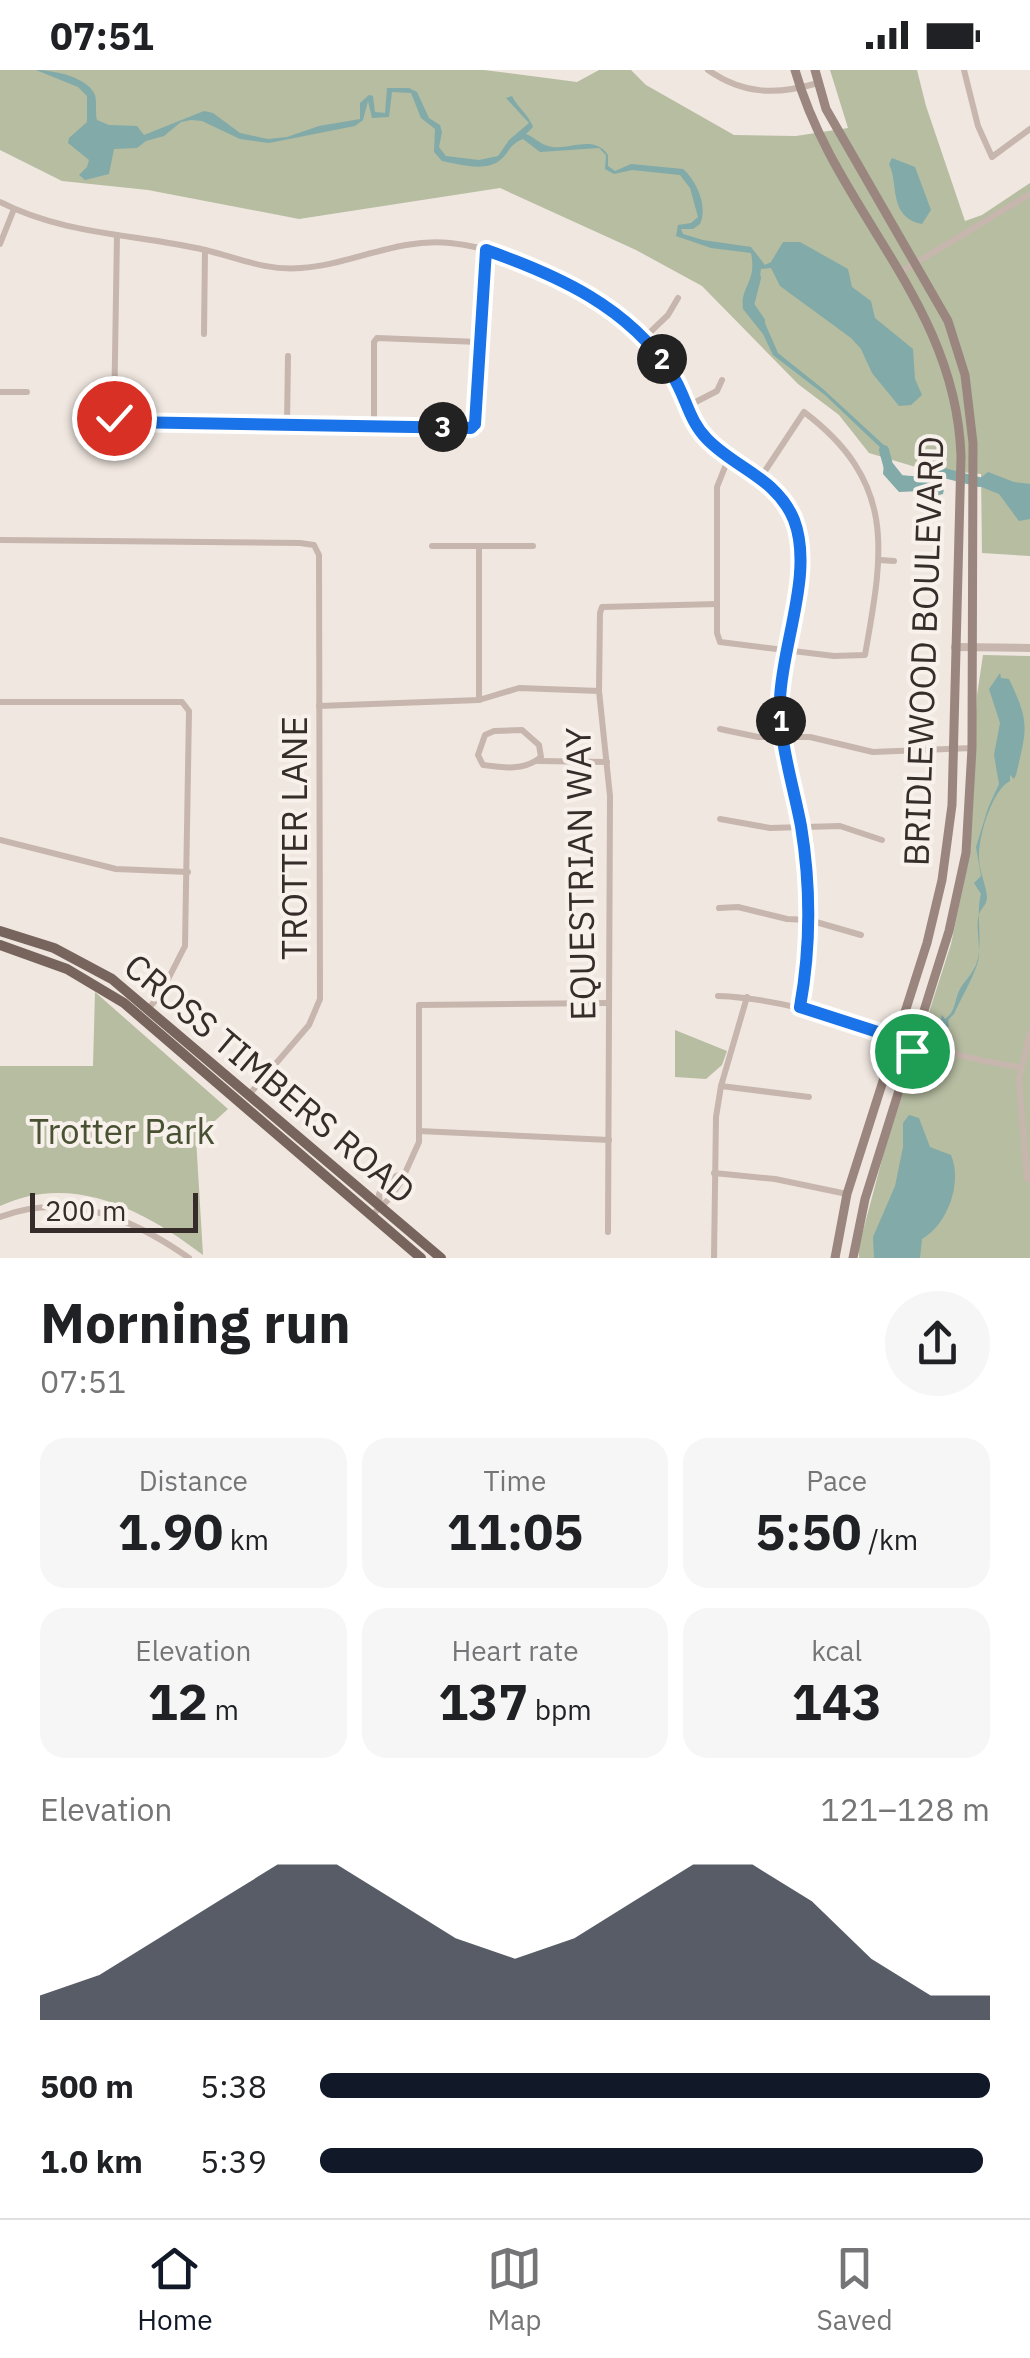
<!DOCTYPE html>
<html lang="en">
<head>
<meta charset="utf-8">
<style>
  body { margin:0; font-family:"IBM Plex Sans",sans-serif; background:#f6f6f6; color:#202124; height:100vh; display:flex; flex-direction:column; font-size:38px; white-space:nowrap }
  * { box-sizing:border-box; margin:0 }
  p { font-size:32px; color:#757577 }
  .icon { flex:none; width:55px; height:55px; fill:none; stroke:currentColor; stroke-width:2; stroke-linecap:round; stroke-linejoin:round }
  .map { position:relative; height:1188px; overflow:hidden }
  .panel { display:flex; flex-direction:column; background:#fff; flex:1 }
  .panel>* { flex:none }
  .scale { position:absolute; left:30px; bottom:25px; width:168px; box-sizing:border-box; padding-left:10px; border:5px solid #362d2a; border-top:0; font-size:28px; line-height:35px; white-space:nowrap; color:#362d2a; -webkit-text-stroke:8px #f8f1eb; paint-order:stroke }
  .pin { position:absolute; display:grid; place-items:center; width:85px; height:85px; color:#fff; margin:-42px; border:5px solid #fff; border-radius:50%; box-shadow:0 2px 10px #0007 }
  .km { position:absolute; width:50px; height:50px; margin:-25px; border-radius:50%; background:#222; color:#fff; font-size:28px; line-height:50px; text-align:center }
  .round { display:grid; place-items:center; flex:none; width:105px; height:105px; border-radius:52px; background:#f6f6f6 }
  .overview { display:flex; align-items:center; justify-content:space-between; height:170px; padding:0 40px }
  h1 { font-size:55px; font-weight:800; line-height:75px }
  .stats { display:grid; grid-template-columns:repeat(3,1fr); gap:15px; height:170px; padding:10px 40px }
  .stats div { display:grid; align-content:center; border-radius:25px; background:#f6f6f6; text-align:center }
  .stats b { font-size:50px; font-weight:800 }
  .stats small { font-size:28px; font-weight:400 }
  .stats p { font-size:28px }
  .chart { height:280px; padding:20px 40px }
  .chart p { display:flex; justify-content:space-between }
  .chart svg { width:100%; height:180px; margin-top:10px; fill:#111827; opacity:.7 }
  ul { padding:0 40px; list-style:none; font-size:32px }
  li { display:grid; grid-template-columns:160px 120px 1fr; align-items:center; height:75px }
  li i { height:25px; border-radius:12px; background:#111827 }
  .status { display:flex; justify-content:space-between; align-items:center; height:70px; padding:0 50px; background:#fff; direction:ltr }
  .status svg { height:28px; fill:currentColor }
  .dock { display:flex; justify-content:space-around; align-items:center; height:140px; border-top:2px solid #e0e0e0; background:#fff; font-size:28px; color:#757577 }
  .dock a { display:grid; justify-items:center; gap:5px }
  .dock .on { color:#111827 }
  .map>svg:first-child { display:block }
  .green { fill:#b6bda1 }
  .water { fill:#82aaa8 }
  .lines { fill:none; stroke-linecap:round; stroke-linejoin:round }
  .river { stroke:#82aaa8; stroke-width:10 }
  .minor { stroke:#c7b6ad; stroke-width:6 }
  .tertiary { stroke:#c7b6ad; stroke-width:8 }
  .secondary { stroke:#9a867e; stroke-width:9 }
  .primary { stroke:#76645d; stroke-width:10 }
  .route-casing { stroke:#fff; stroke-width:20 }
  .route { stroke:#1a73e8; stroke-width:12 }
  .labels { text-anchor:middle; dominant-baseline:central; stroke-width:8; stroke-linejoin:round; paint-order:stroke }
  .street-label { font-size:35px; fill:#362d2a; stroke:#f8f1eb }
  .park-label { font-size:35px; fill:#485131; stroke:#f8f1eb }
</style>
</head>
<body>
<div class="status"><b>07:51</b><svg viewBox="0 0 49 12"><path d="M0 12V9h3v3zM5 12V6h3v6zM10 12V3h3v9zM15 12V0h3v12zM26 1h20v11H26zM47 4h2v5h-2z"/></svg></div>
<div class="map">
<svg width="1030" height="1188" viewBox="0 0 1030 1188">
  <rect width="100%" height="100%" fill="#f0e7e0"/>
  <!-- green -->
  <g class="green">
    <polygon points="0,0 484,0 577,12 599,0 631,0 646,15 734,65 796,66 848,58 830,0 917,0 926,36 965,151 982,145 1030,113 1030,486 982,483 981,404 919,398 869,383 839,345 798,314 702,216 636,180 500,118 299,149 148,120 62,111 0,80"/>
    <polygon points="983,585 1030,586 1030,1188 859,1188 859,1176 884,1082 951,874 968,792 977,625"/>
    <path d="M95 922 228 1039 196 1068 203 1185C144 1140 73 1102 0 1136V996H93Z"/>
    <polygon points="675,960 727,981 722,995 706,1009 675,1007"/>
  </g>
  <!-- water -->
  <g class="water">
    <path d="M36 0C53 0 88 7 95 25 97 32 95 43 97 50L109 55 137 56 144 65 204 41 213 43 240 63 268 69 287 67 319 56 360 49V33L369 25 373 26 375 42 385 43 387 18H409L417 22 429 48 440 55 442 62 439 77 446 86 479 90 498 86 509 70 529 53 506 28 512 26C517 37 529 45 533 57L526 64C534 67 540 74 548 76 568 82 593 63 608 85V96L615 101 631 94 683 99C697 111 708 137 700 154L693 159H681L683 164 703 170 751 177 765 195 771 192 783 172H800L848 199 852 217 871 231 875 248 913 279 915 309 922 325 911 335 899 336 872 303 861 279 851 268 780 216 771 198 761 199 759 214 749 225 750 240 764 251 778 283 823 319 887 378V393L914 416 922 409H930L933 418 942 410 945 414 943 424 927 428 920 421 899 422 883 404 885 382 825 325 773 285 763 264 743 239C740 215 757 214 751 183L711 178 676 166 678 155 691 153 698 147 690 118 680 105 632 100 614 104 605 99 606 85 599 78 540 82 523 69C509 74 509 84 499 91 484 102 458 94 442 91L434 82 435 59 421 48 411 23 392 22 389 47 372 48 368 31 363 50 355 56 269 73 240 69 202 51 191 50 181 52 164 66 146 71 137 78 114 79 109 104 85 110 79 105 87 97 89 90 68 73 69 68 87 52V26L78 17Z"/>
    <path d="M892 88 915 97 931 140 922 154C888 147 899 114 889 94Z"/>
    <polygon points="988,402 1014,412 1030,414 1030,449 1019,451 999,424 979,416 979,409"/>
    <path d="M1000 603 1001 608 1009 609C1030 653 1027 658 1016 705L1014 709 1010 705V711C992 720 978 767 979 788 979 801 986 814 987 827 987 836 979 839 978 848 976 863 982 880 977 895 971 912 961 928 954 944L948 950 949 957 939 961 944 968 940 973 933 970C938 965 939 953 942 945L945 949C956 941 954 932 959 921 964 911 971 906 976 895 984 873 975 846 981 824L974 813 981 806 976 777 988 738 999 714 994 685 1000 653 989 619Z"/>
    <path d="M909 1045 919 1048 930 1077 951 1085C963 1113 947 1155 922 1169L920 1188H874L873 1167 895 1116 903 1077V1053Z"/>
  </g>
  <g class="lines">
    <!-- river -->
    <g class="river">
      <polyline points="756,208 749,235 760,251"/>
      <path d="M884 380 888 395 900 410C918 412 929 414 944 403L979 412"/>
    </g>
    <!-- minor -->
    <g class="minor">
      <path d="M708 0C744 25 777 25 818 13"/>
      <polyline points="964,0 978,56 992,87 1030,59"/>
      <path d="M0 132C64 165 136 164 205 180 238 188 266 201 301 198 350 195 399 167 450 173 524 181 618 230 663 291 681 316 686 347 707 370 738 402 783 410 797 458 810 504 786 567 781 615 776 663 793 709 801 756 811 817 811 877 799 937"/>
      <polyline points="117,165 114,348 125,352 471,358 475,354 486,181"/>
      <polyline points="0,174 14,139"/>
      <polyline points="899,203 1030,124"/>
      <polyline points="204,264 205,180"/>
      <polyline points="643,269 668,245 678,228"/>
      <polyline points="0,322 27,322"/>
      <polyline points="686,337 717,321 722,310"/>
      <polyline points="287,354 288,286"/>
      <polyline points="374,356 374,272 377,268 479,272"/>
      <path d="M729 387 717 417V563L720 572 834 586 865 585C883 483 898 413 804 342L761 407"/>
      <polyline points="0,470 300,473 314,475 319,485 320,929 309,955 248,1026"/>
      <polyline points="432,476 533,476"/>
      <polyline points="479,476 479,630"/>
      <polyline points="880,490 894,491"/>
      <polyline points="0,632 182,632 189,641 185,876 160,925 149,938"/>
      <polyline points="319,636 479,630 519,618 599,621"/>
      <polyline points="720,659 758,667 810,667 873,682 972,678"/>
      <path d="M522 660 539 675 541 687C524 701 504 698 483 695L478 685 485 665 494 661Z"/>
      <polyline points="538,691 607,692"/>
      <polyline points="720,749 770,758 840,756 882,770"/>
      <polyline points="0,770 116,799 188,802"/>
      <polyline points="719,838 738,837 787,849 809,850 861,865"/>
      <path d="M718 926C823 930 916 984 1020 997"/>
      <polyline points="1030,963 1019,1009 1027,1109 1030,1110"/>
      <polyline points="721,1016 809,1027"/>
      <polyline points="419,1061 609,1070"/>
      <polyline points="714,1103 775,1109 847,1124"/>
      <polyline points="380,1135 379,1124 392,1108 401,1104"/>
      <polyline points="372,1145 388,1130 401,1112 419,1072 419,935 609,933"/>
      <path d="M0 1147C69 1121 132 1148 189 1188"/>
      <polyline points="608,1162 610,726 599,621 600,543 602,537 717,534"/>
      <polyline points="714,1188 716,1047 721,1016 747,927"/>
    </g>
    <!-- tertiary -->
    <polyline class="tertiary" points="955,577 1030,578"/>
    <!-- secondary -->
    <g class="secondary">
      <path d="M795 0C835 141 956 231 961 386L952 735 942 810 927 873 847 1124 835 1188"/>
      <polyline points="815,0 826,39 948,251 965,305 973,373 972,678 966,783 949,861 865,1129 853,1188"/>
    </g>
    <!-- primary -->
    <g class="primary">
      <polyline points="0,861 54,878 112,909 441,1188"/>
      <polyline points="0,875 67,899 124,933 421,1188"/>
    </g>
  </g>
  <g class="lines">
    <defs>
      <path id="route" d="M114 348 124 352 471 358 475 354 486 180C557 205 629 237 671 303 686 325 688 350 707 369 736 399 777 408 794 450 814 502 782 574 780 629 779 672 793 714 801 756 811 817 811 876 800 937L915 974 912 981"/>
    </defs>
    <!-- route casing -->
    <use href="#route" class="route-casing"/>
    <!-- route -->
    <use href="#route" class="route"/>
  </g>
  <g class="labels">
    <!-- street labels -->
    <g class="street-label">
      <text transform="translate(923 581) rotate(-88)">BRIDLEWOOD BOULEVARD</text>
      <text transform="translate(294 768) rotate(-90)">TROTTER LANE</text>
      <text transform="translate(580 804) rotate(-91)">EQUESTRIAN WAY</text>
      <text transform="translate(270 1008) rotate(40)">CROSS TIMBERS ROAD</text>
    </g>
    <!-- park labels -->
    <g class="park-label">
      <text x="122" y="1061">Trotter Park</text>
    </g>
  </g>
</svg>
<div class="scale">200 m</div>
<div class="pin" style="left:912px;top:981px;background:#1e9e55"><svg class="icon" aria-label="arrive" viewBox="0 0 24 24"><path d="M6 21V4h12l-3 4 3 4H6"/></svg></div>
<div class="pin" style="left:114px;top:348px;background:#d93025"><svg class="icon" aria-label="check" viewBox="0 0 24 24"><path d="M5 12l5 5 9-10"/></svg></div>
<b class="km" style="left:781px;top:651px">1</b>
<b class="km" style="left:662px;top:289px">2</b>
<b class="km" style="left:443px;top:357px">3</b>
</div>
<section class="panel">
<div class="overview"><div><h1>Morning run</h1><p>07:51</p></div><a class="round"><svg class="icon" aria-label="share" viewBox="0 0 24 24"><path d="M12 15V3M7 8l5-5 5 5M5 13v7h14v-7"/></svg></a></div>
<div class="stats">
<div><p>Distance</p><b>1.90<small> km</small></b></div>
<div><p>Time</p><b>11:05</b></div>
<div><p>Pace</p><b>5:50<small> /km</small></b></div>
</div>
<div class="stats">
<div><p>Elevation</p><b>12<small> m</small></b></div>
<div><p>Heart rate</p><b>137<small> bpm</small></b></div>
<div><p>kcal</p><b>143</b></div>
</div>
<div class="chart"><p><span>Elevation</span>121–128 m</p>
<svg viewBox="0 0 160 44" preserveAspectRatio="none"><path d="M0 44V38L10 33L20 24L30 15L40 6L50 6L60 15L70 24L80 29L90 24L100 15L110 6L120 6L130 15L140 29L150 38L160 38V44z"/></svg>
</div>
<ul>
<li><b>500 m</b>5:38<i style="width:100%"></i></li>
<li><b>1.0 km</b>5:39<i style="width:99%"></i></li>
</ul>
</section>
<nav class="dock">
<a class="on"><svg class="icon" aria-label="home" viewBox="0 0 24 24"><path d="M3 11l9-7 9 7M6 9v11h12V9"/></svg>Home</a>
<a><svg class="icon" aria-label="map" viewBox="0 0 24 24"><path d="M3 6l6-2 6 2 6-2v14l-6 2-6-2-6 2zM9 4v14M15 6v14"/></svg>Map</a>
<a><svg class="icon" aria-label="saved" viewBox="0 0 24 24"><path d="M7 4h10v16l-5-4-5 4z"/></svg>Saved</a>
</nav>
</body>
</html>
